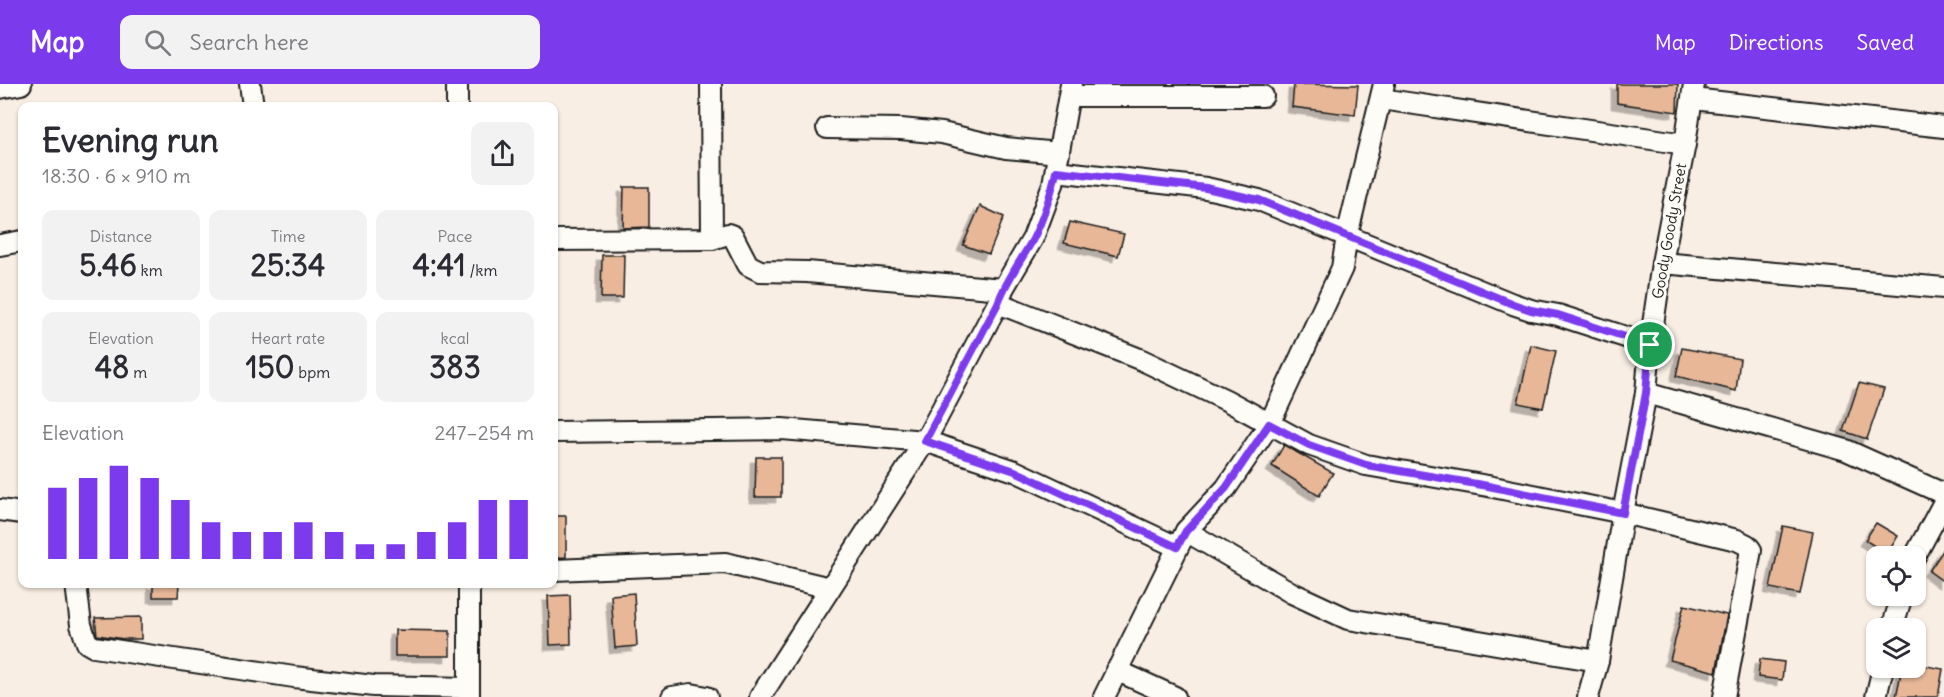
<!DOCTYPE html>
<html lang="en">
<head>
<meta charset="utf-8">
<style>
  body { margin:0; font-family:Delius,sans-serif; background:#f2f2f3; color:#2b2b33; height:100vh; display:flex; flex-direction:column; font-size:22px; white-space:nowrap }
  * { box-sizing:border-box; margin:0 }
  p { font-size:20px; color:#7c7c81 }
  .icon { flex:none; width:33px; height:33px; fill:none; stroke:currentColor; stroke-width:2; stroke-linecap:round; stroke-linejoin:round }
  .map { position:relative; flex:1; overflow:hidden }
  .drawer { position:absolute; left:18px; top:18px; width:540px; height:486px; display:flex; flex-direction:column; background:#fff; border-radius:12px; box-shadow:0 2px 4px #0004 }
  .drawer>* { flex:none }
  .fabs { position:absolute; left:1866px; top:462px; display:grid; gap:12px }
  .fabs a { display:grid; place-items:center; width:60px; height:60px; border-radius:12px; background:#fff; box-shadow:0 2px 4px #0004; font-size:30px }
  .pin { position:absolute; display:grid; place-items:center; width:51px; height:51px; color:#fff; margin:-26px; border:3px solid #fff; border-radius:50%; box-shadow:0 2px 6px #0007 }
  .round { display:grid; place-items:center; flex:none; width:63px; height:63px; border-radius:12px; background:#f2f2f3 }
  .head { display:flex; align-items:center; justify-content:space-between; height:102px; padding:0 24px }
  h1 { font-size:33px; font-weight:700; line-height:45px }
  .stats { display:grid; grid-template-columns:repeat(3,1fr); gap:9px; height:102px; padding:6px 24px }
  .stats div { display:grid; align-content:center; border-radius:12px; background:#f2f2f3; text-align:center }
  .stats b { font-size:30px; font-weight:700 }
  .stats small { font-size:16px; font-weight:400 }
  .stats p { font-size:16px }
  .chart { height:168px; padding:12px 24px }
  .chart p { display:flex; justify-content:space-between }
  .chart svg { width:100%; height:108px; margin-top:6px; stroke:#7c3aed; stroke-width:6 }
  header { display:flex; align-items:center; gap:36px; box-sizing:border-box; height:84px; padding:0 30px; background:#7c3aed; color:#fff }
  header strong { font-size:28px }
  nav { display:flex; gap:33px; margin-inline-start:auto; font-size:21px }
  .search { width:420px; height:54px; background:#f2f2f3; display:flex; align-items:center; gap:15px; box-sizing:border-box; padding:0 21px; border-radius:12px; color:#7c7c81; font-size:22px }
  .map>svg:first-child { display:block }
  .building { fill:#e7b798; stroke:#1c1c1c; stroke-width:1.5; filter:url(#shadow) }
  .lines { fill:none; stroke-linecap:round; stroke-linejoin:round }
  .minor-casing { stroke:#1c1c1c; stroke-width:24 }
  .minor { stroke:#fdfcf7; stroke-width:20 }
  .route-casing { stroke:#fff; stroke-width:12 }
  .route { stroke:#7c3aed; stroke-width:8 }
  .labels { text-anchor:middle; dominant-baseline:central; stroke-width:6; stroke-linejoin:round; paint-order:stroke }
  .street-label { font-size:15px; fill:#1c1c1c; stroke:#fdfcf7 }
</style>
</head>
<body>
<header>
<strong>Map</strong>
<div class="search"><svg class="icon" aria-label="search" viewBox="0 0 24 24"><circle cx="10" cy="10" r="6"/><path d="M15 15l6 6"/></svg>Search here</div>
<nav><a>Map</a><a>Directions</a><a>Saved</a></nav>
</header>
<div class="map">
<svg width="1944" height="613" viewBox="0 0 1944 613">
  <defs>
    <filter id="shadow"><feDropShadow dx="-5.5" dy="5.5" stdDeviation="0" flood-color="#0004"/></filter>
  </defs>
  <rect width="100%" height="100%" fill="#f9eee4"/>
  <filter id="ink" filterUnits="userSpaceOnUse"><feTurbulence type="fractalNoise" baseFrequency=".0167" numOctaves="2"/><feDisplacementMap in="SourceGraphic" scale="12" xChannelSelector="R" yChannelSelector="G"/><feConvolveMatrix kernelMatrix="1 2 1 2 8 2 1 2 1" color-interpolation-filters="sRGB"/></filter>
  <g filter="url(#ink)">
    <!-- building -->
    <g class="building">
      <polygon points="1294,0 1358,1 1355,31 1292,23"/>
      <polygon points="1617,0 1678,0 1677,28 1617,19"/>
      <polygon points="624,103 649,103 649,143 623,144"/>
      <polygon points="980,122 1004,133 989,170 963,161"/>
      <polygon points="1070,138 1124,150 1118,172 1064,159"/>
      <polygon points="602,171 624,171 623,214 601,214"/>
      <polygon points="1531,261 1556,267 1543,324 1518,319"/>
      <polygon points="1682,264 1740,275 1736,307 1676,292"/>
      <polygon points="1859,299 1884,305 1867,355 1843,347"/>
      <polygon points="1284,361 1333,389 1319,412 1272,382"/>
      <polygon points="756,373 781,373 781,413 755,413"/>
      <polygon points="554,432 566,432 566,473 554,474"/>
      <polygon points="1876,439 1898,452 1887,470 1865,456"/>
      <polygon points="1783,442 1813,448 1800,510 1770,504"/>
      <polygon points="1944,465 1944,498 1929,487"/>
      <polygon points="153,500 179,500 178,513 153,513"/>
      <polygon points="634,509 637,562 615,564 611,511"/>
      <polygon points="570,511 571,560 550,561 548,512"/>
      <polygon points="1684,521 1727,531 1716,588 1670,576"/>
      <polygon points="141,533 141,555 124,555 97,551 95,534"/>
      <polygon points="395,546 450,547 450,572 395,572"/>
      <polygon points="1760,575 1784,578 1782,596 1758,593"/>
      <polygon points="1916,580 1943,585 1938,613 1896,613 1902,584 1916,584"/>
    </g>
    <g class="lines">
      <defs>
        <g id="minor">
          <polyline points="250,0 253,22"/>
          <polyline points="457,0 457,22"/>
          <polyline points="711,0 712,155"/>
          <polyline points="0,4 21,0"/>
          <polyline points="1070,12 1263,12"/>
          <polyline points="1381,15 1685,60"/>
          <polyline points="1693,15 1944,43"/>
          <polyline points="827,44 901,45 942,49 1006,64 1059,69"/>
          <polyline points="1056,87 1206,104 1259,116 1513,220 1531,226 1558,231 1650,261"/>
          <polyline points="554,156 712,155 728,150 733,152 748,181 760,187 807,188 1003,205"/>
          <polyline points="0,161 22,157"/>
          <polyline points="1662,179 1944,204"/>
          <polyline points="998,219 1142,276 1226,316 1309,361 1366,381 1488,402 1623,429 1737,456 1747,461 1751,466 1724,613"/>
          <polyline points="1646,309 1846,366 1944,410"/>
          <polyline points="554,348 782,345 925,357 1015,387 1177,463"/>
          <polyline points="0,426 22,429"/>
          <polyline points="1186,447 1292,509 1348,535 1598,577"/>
          <polyline points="1915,472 1944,418"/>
          <polyline points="554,486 725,479 830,504"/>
          <polyline points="76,500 81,541 87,559 94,563 294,593 374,602 469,604"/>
          <polyline points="469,500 469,613"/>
          <polyline points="1892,544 1902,512"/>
          <polyline points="1116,586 1175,613"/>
          <polyline points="672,613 691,610 707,613"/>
          <polyline points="760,613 925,357 998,219 1003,205 1033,154 1053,100 1071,0"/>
          <polyline points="1104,613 1186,447 1226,404 1269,341 1342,184 1347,152 1384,0"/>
          <polyline points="1588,613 1598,577 1623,429 1646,309 1650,261 1662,179 1685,60 1694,0"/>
          <polyline points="1876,613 1883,584"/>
        </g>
      </defs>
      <!-- minor casing -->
      <use href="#minor" class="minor-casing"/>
      <!-- minor -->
      <use href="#minor" class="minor"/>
    </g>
  </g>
  <g class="lines" filter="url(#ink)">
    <defs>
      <path id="route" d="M1056 87 1206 104 1259 116 1513 220 1531 226 1558 231 1650 261 1646 309 1623 429 1488 402 1366 381 1309 361 1269 340 1226 404 1186 447 1177 463 1015 387 925 357 998 219C1006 197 1020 178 1032 157 1042 138 1052 108 1056 87Z"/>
    </defs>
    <!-- route casing -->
    <use href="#route" class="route-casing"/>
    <!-- route -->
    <use href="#route" class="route"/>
  </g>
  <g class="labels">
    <!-- street labels -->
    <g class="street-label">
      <text transform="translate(1669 147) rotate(-80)">Goody Goody Street</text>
    </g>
  </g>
</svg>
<div class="fabs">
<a><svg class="icon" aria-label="locate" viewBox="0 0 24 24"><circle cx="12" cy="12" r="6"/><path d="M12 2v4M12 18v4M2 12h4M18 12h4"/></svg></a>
<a><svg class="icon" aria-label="layers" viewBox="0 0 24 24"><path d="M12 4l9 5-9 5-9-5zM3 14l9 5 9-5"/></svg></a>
</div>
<div class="pin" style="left:1650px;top:261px;background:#1e9e55"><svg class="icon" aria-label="arrive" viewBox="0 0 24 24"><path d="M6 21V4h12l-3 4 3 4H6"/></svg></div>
<section class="drawer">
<div class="head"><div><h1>Evening run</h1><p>18:30 · 6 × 910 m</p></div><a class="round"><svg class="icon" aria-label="share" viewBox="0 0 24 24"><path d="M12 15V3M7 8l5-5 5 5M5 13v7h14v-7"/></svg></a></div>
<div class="stats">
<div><p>Distance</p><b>5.46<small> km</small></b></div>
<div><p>Time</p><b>25:34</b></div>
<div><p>Pace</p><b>4:41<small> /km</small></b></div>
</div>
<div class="stats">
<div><p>Elevation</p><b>48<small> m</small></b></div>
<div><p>Heart rate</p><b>150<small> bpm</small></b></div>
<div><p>kcal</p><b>383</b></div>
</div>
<div class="chart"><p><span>Elevation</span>247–254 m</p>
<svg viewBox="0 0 160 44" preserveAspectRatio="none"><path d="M5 44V15M15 44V11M25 44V6M35 44V11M45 44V20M55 44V29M65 44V33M75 44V33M85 44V29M95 44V33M105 44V38M115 44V38M125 44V33M135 44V29M145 44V20M155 44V20"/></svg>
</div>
</section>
</div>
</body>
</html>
